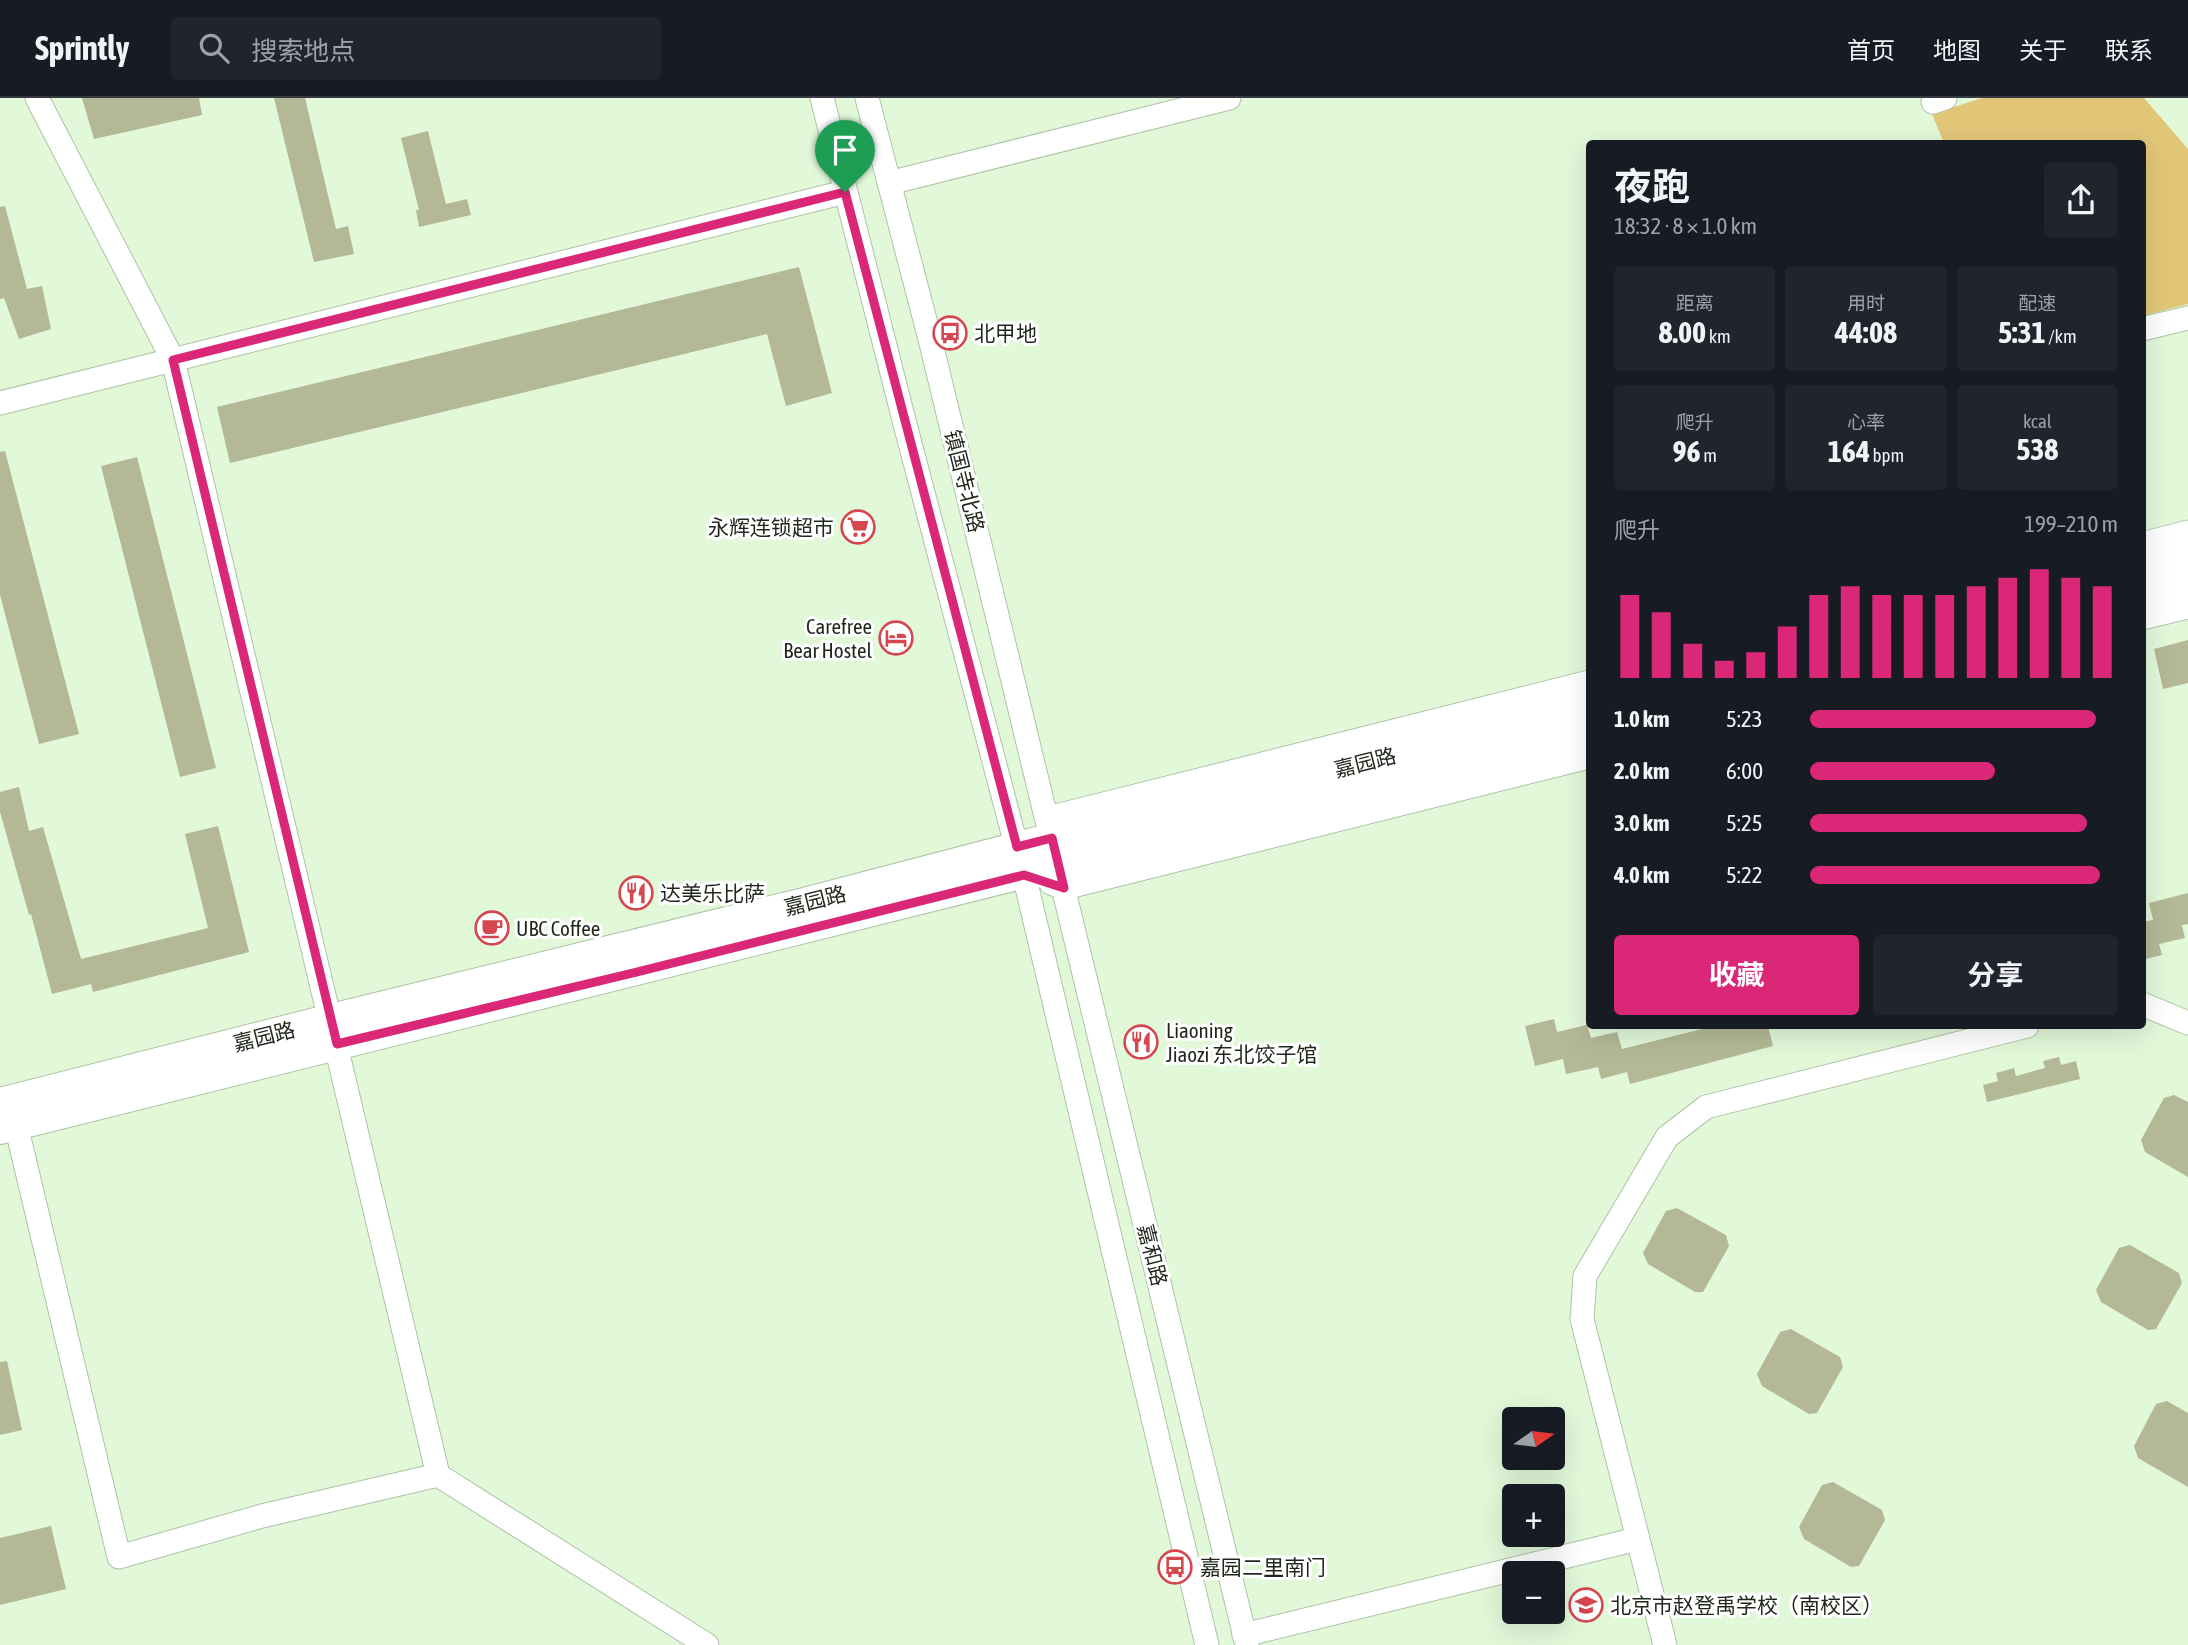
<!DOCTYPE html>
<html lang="zh">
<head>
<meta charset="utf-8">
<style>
  body { margin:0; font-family:"Asap Condensed","Noto Sans SC",sans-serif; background:#20242c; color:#f1f3f6; height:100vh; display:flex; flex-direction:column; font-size:26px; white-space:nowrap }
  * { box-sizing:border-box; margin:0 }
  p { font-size:23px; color:#9ea1a6 }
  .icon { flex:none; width:38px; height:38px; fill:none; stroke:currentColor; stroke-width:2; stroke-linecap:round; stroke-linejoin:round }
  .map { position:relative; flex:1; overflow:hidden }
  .side { position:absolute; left:1586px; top:42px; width:560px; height:889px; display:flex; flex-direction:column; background:#171b24; border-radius:7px; box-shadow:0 7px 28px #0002 }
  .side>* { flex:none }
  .needle { width:46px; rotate:76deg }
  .buttons { position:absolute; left:1502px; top:1309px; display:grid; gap:14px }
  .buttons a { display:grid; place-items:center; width:63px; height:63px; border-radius:7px; background:#171b24; box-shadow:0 7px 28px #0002; font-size:35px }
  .pin { position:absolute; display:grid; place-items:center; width:60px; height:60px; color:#fff; margin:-72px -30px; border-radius:50% 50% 50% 0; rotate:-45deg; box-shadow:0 0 7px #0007 }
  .pin .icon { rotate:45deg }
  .round { display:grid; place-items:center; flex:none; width:74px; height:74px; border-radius:7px; background:#20242c }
  .headline { display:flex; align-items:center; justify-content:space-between; height:119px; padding:0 28px }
  h1 { font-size:38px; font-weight:700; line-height:52px }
  .metrics { display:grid; grid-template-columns:repeat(3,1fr); gap:10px; height:119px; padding:7px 28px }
  .metrics div { display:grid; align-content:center; border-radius:7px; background:#20242c; text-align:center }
  .metrics b { font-size:30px; font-weight:700 }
  .metrics small { font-size:19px; font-weight:400 }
  .metrics p { font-size:19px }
  .chart { height:196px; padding:14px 28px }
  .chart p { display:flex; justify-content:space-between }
  .chart svg { width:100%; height:126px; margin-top:7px; stroke:#db2777; stroke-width:6 }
  .button { display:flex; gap:14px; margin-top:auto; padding:14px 28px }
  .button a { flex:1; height:80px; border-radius:7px; background:#db2777; color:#fff; font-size:28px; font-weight:700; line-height:80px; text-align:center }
  .button a+a { background:#20242c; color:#f1f3f6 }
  ul { padding:0 28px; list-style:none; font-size:23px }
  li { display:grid; grid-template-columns:112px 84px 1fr; align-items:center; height:52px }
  li i { height:18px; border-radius:9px; background:#db2777 }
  header { display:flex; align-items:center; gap:42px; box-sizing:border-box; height:98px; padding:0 35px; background:#171b24; border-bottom:2px solid #363941 }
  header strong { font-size:33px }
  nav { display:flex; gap:38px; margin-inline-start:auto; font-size:24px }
  .search { width:490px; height:63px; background:#20242c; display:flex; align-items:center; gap:18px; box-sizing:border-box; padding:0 24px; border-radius:7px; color:#9ea1a6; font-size:26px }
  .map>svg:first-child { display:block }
  .green { fill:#e2c678 }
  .building { fill:#b4b896 }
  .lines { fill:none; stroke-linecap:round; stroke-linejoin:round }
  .minor-casing { stroke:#aec3a6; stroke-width:25 }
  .major-casing { stroke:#aec3a6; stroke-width:32 }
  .minor { stroke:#fff; stroke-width:23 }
  .major { stroke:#fff; stroke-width:30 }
  .route-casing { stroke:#fff; stroke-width:14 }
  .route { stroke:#db2777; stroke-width:9 }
  .labels { text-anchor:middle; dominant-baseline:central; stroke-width:6; stroke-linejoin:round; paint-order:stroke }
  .poi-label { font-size:21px; fill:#1f271c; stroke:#fff; text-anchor:start }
  .street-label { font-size:21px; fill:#1f271c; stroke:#fff }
</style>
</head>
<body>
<header>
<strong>Sprintly</strong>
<div class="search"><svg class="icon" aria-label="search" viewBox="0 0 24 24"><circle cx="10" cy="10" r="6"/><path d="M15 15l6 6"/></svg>搜索地点</div>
<nav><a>首页</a><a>地图</a><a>关于</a><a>联系</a></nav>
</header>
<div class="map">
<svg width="2188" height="1547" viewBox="0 0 2188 1547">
  <rect width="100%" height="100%" fill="#e1f8d9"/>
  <!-- green -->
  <polygon class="green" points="1982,0 2144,0 2188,51 2188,206 2142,218 2142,46 1944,45 1932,16"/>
  <!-- building -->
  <g class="building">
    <polygon points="82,0 199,0 202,17 94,41"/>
    <polygon points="274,0 305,0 336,131 348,128 354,156 314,164"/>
    <polygon points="428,33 446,106 467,101 471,117 419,129 416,112 419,112 401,40"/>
    <polygon points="5,108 27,191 42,188 51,231 19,241 4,200 0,201 0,109"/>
    <polygon points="799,169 832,295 786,308 767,236 230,365 217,309"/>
    <polygon points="5,353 79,636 39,646 0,497 0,354"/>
    <polygon points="137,359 216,670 180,679 101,368"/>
    <polygon points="2188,542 2188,585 2163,591 2154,551"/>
    <polygon points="19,689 29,733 43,729 81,861 208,830 185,736 218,728 249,854 93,894 91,886 52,896 31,816 29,817 0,714 0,694"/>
    <polygon points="2188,795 2188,826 2182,827 2185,840 2159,846 2162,857 2142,862 2142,824 2153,822 2149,805"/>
    <polygon points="1554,921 1557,934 1587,927 1591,940 1617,934 1622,951 1714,928 1768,928 1773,948 1630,986 1627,974 1601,981 1598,969 1566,976 1563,961 1535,968 1525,928"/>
    <polygon points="2059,959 2061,967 2076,963 2080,981 1987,1004 1983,987 1998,983 1996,975 2014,970 2016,978 2045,970 2043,963"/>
    <polygon points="2174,997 2188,1004 2188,1079 2145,1054 2141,1042 2164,1000"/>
    <polygon points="1677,1110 1726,1137 1729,1148 1703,1194 1695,1194 1648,1166 1643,1155 1666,1113"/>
    <polygon points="2130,1147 2179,1175 2182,1185 2156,1231 2148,1232 2101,1204 2096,1192 2119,1150"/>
    <polygon points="1791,1231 1840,1259 1843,1269 1817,1315 1809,1316 1762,1288 1757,1276 1780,1234"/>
    <polygon points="7,1263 22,1332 0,1337 0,1264"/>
    <polygon points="2167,1303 2188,1315 2188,1389 2138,1360 2134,1348 2156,1306"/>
    <polygon points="1833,1384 1882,1412 1885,1422 1859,1468 1851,1469 1804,1441 1799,1429 1822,1387"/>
    <polygon points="51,1428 66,1491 0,1507 0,1440"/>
  </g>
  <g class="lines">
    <defs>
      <g id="minor">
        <polyline points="37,0 173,262 438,1377 707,1547"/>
        <polyline points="822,0 906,330 1024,777 1207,1547"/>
        <polyline points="867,0 930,241 1247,1547"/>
        <polyline points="1933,4 1945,0"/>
        <polyline points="889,85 1229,0"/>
        <polyline points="2142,231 2188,220"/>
        <polyline points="0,305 845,94"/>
        <polyline points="2142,446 2188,434"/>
        <polyline points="2142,520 2188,509"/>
        <polyline points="1048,720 1589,584"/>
        <polyline points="1051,785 1064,790 1589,659"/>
        <polyline points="2142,906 2188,925"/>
        <polyline points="16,1027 119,1459 262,1418 438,1377"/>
        <polyline points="1244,1537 1637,1441"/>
        <polyline points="1665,1547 1582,1221 1585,1178 1667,1039 1706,1009 2027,928"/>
      </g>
      <g id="major">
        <polyline points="2142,471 2188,460"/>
        <polyline points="2142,495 2188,484"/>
        <polyline points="0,1005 331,921 800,806 1052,740 1589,610"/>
        <polyline points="0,1031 1589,634"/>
      </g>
    </defs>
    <!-- minor casing -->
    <use href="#minor" class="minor-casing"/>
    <!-- major casing -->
    <use href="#major" class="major-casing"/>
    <!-- minor -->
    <use href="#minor" class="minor"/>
    <!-- major -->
    <use href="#major" class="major"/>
  </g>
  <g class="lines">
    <defs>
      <polygon id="route" points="845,94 1017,749 1052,740 1064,790 1024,777 637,874 337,946 173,262"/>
    </defs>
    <!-- route casing -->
    <use href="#route" class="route-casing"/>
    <!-- route -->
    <use href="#route" class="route"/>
  </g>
  <!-- icons -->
  <defs>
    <symbol id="bus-ring" viewBox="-11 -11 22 22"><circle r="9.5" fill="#fff" stroke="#d6464f" stroke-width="1.5"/><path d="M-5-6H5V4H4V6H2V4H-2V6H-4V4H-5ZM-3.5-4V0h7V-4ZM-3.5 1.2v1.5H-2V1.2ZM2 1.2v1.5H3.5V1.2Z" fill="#d6464f"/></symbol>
    <symbol id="supermarket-ring" viewBox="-11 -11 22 22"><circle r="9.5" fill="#fff" stroke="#d6464f" stroke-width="1.5"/><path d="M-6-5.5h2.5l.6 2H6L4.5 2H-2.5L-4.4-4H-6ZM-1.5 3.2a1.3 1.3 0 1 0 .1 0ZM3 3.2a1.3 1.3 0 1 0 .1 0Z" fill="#d6464f"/></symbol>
    <symbol id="hotel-ring" viewBox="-11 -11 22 22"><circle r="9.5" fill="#fff" stroke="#d6464f" stroke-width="1.5"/><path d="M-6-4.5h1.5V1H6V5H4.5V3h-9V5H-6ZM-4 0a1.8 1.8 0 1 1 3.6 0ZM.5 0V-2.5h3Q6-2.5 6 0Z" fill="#d6464f"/></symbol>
    <symbol id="restaurant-ring" viewBox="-11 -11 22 22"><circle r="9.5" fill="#fff" stroke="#d6464f" stroke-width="1.5"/><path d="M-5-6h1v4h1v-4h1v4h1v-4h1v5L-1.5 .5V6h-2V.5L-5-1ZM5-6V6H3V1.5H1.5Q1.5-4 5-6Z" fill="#d6464f"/></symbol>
    <symbol id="cafe-ring" viewBox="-11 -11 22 22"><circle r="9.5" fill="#fff" stroke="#d6464f" stroke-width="1.5"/><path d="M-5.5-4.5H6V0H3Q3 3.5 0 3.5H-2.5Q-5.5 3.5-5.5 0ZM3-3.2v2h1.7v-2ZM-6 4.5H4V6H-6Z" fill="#d6464f"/></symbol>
    <symbol id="school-ring" viewBox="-11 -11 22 22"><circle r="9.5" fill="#fff" stroke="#d6464f" stroke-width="1.5"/><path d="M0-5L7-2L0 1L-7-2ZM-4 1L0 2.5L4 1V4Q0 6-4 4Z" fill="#d6464f"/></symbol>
  </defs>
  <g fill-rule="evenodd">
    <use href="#bus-ring" x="931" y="216" width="38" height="38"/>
    <use href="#supermarket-ring" x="839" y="410" width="38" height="38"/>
    <use href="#hotel-ring" x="877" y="521" width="38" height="38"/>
    <use href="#restaurant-ring" x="617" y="776" width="38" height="38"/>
    <use href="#cafe-ring" x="473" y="811" width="38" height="38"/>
    <use href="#restaurant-ring" x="1122" y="925" width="38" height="38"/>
    <use href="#bus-ring" x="1156" y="1450" width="38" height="38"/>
    <use href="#school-ring" x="1567" y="1488" width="38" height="38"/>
  </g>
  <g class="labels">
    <!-- poi labels -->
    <g class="poi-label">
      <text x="974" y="235">北甲地</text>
      <text x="834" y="429" text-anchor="end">永辉连锁超市</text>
      <text x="872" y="528" text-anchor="end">Carefree<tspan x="872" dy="24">Bear Hostel</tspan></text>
      <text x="660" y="795">达美乐比萨</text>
      <text x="516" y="830">UBC Coffee</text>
      <text x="1166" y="932">Liaoning<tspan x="1166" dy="24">Jiaozi 东北饺子馆</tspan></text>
      <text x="1200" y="1469">嘉园二里南门</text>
      <text x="1610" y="1507">北京市赵登禹学校（南校区）</text>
    </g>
    <!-- street labels -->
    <g class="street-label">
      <text transform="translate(965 383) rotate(76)">镇国寺北路</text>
      <text transform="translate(1365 664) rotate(-14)">嘉园路</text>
      <text transform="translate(815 802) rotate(-14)">嘉园路</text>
      <text transform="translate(264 938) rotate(-14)">嘉园路</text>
      <text transform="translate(1153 1157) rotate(76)">嘉和路</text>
    </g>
  </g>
</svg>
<div class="buttons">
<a><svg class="needle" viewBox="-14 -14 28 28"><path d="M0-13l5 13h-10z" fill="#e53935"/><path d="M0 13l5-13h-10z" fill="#9ea1a6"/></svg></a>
<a>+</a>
<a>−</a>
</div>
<div class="pin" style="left:845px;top:94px;background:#1e9e55"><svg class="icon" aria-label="arrive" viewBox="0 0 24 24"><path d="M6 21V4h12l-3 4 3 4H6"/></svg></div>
<section class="side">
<div class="headline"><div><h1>夜跑</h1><p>18:32 · 8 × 1.0 km</p></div><a class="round"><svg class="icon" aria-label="share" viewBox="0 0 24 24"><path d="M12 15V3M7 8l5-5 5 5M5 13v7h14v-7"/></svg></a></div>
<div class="metrics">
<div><p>距离</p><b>8.00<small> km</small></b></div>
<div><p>用时</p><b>44:08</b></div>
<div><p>配速</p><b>5:31<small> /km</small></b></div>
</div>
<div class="metrics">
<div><p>爬升</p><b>96<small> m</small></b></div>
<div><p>心率</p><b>164<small> bpm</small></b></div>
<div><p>kcal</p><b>538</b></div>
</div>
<div class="chart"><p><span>爬升</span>199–210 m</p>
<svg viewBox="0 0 160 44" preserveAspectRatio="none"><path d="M5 44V15M15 44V21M25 44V32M35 44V38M45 44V35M55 44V26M65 44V15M75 44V12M85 44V15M95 44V15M105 44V15M115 44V12M125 44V9M135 44V6M145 44V9M155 44V12"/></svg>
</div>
<ul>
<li><b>1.0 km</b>5:23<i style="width:93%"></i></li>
<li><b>2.0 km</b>6:00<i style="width:60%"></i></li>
<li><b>3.0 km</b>5:25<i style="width:90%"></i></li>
<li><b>4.0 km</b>5:22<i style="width:94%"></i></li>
</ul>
<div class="button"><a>收藏</a><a>分享</a></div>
</section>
</div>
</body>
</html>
